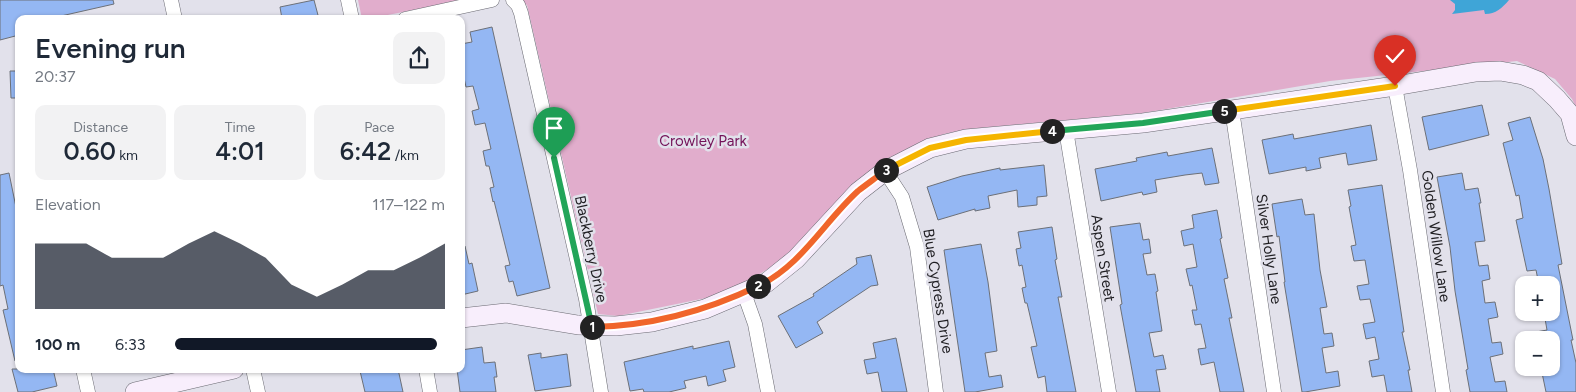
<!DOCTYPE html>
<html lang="en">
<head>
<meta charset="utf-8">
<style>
  body { margin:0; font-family:Figtree,sans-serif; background:#f2f2f3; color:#1f2937; height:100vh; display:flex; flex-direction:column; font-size:19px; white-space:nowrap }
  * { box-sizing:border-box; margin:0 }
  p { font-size:16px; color:#747a83 }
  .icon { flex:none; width:28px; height:28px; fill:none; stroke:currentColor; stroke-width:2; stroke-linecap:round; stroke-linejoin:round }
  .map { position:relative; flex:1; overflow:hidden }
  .details { position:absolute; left:15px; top:15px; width:450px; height:358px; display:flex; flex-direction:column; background:#fff; border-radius:10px; box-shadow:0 1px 4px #0004 }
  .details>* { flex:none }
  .tools { position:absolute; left:1515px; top:276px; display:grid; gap:10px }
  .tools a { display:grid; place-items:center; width:45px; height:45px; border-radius:10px; background:#fff; box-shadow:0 1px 4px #0004; font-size:25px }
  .pin { position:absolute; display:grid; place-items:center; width:42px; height:42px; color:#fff; margin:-51px -21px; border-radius:50% 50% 50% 0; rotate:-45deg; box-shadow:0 0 5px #0007 }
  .pin .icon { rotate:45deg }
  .km { position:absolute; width:25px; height:25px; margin:-12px; border-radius:50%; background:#222; color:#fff; font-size:14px; line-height:25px; text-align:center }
  .round { display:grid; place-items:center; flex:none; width:52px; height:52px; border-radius:10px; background:#f2f2f3 }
  .headline { display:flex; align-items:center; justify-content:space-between; height:85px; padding:0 20px }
  h1 { font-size:28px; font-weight:600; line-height:38px }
  .metrics { display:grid; grid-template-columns:repeat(3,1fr); gap:8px; height:85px; padding:5px 20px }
  .metrics div { display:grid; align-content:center; border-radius:10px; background:#f2f2f3; text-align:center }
  .metrics b { font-size:25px; font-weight:600 }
  .metrics small { font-size:14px; font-weight:400 }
  .metrics p { font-size:14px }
  .chart { height:140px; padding:10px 20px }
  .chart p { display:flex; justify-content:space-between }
  .chart svg { width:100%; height:90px; margin-top:5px; fill:#111827; opacity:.7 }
  ul { padding:0 20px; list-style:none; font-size:16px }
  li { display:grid; grid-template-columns:80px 60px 1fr; align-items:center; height:38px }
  li i { height:12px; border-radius:6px; background:#111827 }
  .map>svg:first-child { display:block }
  .green { fill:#e1adcc }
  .water { fill:#3fa5d7 }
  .building { fill:#94b7f3; stroke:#6c7078 }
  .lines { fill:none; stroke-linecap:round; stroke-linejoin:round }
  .street-casing { stroke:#6a6a72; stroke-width:15 }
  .secondary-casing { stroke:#6a6a72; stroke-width:20 }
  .street { stroke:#fff; stroke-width:14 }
  .secondary { stroke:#f8eefc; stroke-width:19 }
  .split-1-casing { stroke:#fff; stroke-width:10 }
  .split-2-casing { stroke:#fff; stroke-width:10 }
  .split-3-casing { stroke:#fff; stroke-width:10 }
  .split-4-casing { stroke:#fff; stroke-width:10 }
  .split-5-casing { stroke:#fff; stroke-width:10 }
  .split-6-casing { stroke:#fff; stroke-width:10 }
  .split-1 { stroke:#22a559; stroke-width:6 }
  .split-2 { stroke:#f0652b; stroke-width:6 }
  .split-3 { stroke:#f0652b; stroke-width:6 }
  .split-4 { stroke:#f5b400; stroke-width:6 }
  .split-5 { stroke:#22a559; stroke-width:6 }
  .split-6 { stroke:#f5b400; stroke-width:6 }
  .labels { text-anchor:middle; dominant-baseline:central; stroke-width:5; stroke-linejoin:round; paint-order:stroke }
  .park-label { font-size:15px; fill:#741359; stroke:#e2e1eb }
  .street-label { font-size:15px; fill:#1f1e22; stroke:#e2e1eb }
</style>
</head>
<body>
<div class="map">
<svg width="1576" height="392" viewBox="0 0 1576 392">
  <rect width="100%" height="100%" fill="#e2e1eb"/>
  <!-- green -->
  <g class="green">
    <polygon points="358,0 465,0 367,19 362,19"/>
    <polygon points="516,0 1576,0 1576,107 1572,99 1555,79 1517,61 1330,81 1143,113 970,129 944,134 917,145 776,264 745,283 711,297 618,316 598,314 527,5"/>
  </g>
  <!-- water -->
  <path class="water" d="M1450 0H1509C1502 8 1496 14 1485 14L1484 10 1452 14 1455 10V4Z"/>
  <!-- building -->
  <g class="building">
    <polygon points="0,0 113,0 114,4 61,16 62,19 19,19 19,35 0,40"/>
    <polygon points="314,0 319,19 282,19 280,7"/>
    <polygon points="492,27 550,288 517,296 513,281 509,282 505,266 510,265 494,201 493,202 490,188 494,187 489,166 486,166 483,151 491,149 485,123 475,125 472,111 479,109 473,86 466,87 461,64 461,44 472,42 470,32"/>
    <polygon points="10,71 19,71 19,98 11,98"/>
    <polygon points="1482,105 1489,135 1429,150 1422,117"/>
    <polygon points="1530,117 1543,159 1549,189 1562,264 1558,265 1573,340 1571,340 1576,363 1576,392 1546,392 1541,368 1551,368 1551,340 1537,340 1536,332 1547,330 1544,313 1551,312 1551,285 1539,285 1536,270 1527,271 1516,220 1523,218 1519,195 1516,196 1503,143 1513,140 1508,123"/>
    <polygon points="1371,125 1377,160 1348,165 1346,153 1319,158 1321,168 1306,171 1306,167 1269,174 1262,140 1293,134 1294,139"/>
    <polygon points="1212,148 1219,183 1205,185 1202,173 1185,175 1155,180 1157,192 1143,195 1142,192 1101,201 1095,169 1137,161 1136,158 1167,152 1168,156"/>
    <polygon points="1044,165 1047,196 1037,197 1037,205 1018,207 1017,190 988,196 990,208 975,211 975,209 938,220 927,187 962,176 1000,168 1000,170"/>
    <polygon points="9,173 19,222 19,360 15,361 3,310 8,309 3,285 0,286 0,175"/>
    <polygon points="1462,173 1465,190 1478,188 1481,203 1479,203 1485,241 1475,242 1479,266 1488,265 1490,279 1482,281 1485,303 1495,302 1498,317 1488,319 1492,343 1501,342 1503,354 1490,357 1495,382 1505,381 1507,392 1470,392 1466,370 1468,369 1455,291 1450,247 1437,177"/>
    <polygon points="1382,185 1404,332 1402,332 1410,370 1408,370 1412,392 1387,392 1384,375 1372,377 1369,361 1379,359 1375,337 1366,339 1363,324 1375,322 1370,299 1360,300 1357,286 1369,284 1365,260 1354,261 1351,246 1356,245 1349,207 1351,206 1348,190"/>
    <polygon points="1302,199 1305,215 1314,214 1320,270 1327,307 1320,308 1324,334 1332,333 1334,346 1322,348 1326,373 1338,371 1340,386 1305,392 1302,392 1284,282 1285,282 1279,236 1277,237 1272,204"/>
    <polygon points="1217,210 1222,238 1220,239 1228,278 1224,279 1232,318 1229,318 1244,392 1220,392 1214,362 1201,365 1198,349 1206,348 1201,324 1195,325 1192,310 1197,310 1192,285 1190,286 1186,269 1197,267 1193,244 1184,246 1181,231 1194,228 1192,215"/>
    <polygon points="1140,223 1143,240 1149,239 1151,253 1143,254 1147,275 1155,274 1158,291 1156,292 1162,331 1149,333 1154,357 1163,355 1166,369 1156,370 1160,392 1136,392 1120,305 1122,304 1110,227"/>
    <polygon points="1052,227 1057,259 1055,260 1062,297 1058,297 1076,392 1047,392 1045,376 1038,378 1031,347 1037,346 1027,303 1025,303 1022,288 1026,287 1022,265 1019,266 1016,249 1021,248 1018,232"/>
    <polygon points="981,244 988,282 997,351 985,353 989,377 1001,375 1003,387 975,392 965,392 944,250"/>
    <polygon points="461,246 465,246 469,264 472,263 478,291 461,295"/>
    <polygon points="871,255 878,285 871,286 817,322 823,333 796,348 778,316 814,296 813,294 857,264 856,258"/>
    <polygon points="896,338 907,392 882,392 878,372 867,374 864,360 876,358 873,343"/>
    <polygon points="729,341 735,367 723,370 726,381 708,386 706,376 684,381 686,388 669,392 644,392 643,389 630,391 624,362 693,346 693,349"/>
    <polygon points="482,347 484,363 495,362 497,377 494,377 496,392 460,392 457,369 461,369 461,350"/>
    <polygon points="541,353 541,358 567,354 571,386 535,391 528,355"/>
    <polygon points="12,369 53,369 57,386 32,392 18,392"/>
    <polygon points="368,369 398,369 403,392 365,392 360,371"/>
  </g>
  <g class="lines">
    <defs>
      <g id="street">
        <polyline points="171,0 175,19"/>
        <polyline points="348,0 352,19"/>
        <polyline points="513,0 518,5 521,13 586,299 601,392"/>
        <polyline points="405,19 492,0"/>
        <polyline points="1395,86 1410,170 1443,392"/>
        <polyline points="1232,110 1274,392"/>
        <polyline points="1066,130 1109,392"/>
        <polyline points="885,171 902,197 917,247 936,392"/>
        <polyline points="744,293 755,324 768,392"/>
        <polyline points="83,369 88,392"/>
        <polyline points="253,369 258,392"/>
        <polyline points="426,369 430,392"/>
      </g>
      <g id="secondary">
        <polyline points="461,318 506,313 578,325 616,326 652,322 705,309 766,283 796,259 858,192 885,171 930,148 966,139 1143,123 1395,86 1476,72 1500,71 1523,75 1538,81 1557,99 1570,114 1576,136"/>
        <polyline points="135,392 234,369"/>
      </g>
    </defs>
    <!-- street casing -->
    <use href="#street" class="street-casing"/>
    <!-- secondary casing -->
    <use href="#secondary" class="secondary-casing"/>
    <!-- street -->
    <use href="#street" class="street"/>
    <!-- secondary -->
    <use href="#secondary" class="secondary"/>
  </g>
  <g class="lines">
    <defs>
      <polyline id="split-1" points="554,158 592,327"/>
      <path id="split-2" d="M592 327C650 326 706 311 758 286"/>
      <path id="split-3" d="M758 286C801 266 824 222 858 191 867 184 877 177 886 170"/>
      <polyline id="split-4" points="886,170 930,148 966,140 1052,131"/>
      <polyline id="split-5" points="1052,131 1143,123 1224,111"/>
      <polyline id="split-6" points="1224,111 1395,86"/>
    </defs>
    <!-- split-1 casing -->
    <use href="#split-1" class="split-1-casing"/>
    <!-- split-2 casing -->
    <use href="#split-2" class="split-2-casing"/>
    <!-- split-3 casing -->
    <use href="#split-3" class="split-3-casing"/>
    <!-- split-4 casing -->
    <use href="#split-4" class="split-4-casing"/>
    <!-- split-5 casing -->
    <use href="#split-5" class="split-5-casing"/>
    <!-- split-6 casing -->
    <use href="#split-6" class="split-6-casing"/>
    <!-- split-1 -->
    <use href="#split-1" class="split-1"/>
    <!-- split-2 -->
    <use href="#split-2" class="split-2"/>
    <!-- split-3 -->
    <use href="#split-3" class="split-3"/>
    <!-- split-4 -->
    <use href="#split-4" class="split-4"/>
    <!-- split-5 -->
    <use href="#split-5" class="split-5"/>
    <!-- split-6 -->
    <use href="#split-6" class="split-6"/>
  </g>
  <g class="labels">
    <!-- park labels -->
    <g class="park-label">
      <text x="703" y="141">Crowley Park</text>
    </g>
    <!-- street labels -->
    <g class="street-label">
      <text transform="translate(1436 236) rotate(82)">Golden Willow Lane</text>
      <text transform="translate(591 249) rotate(78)">Blackberry Drive</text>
      <text transform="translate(1269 249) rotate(82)">Silver Holly Lane</text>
      <text transform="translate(1103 258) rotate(81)">Aspen Street</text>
      <text transform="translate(938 291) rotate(81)">Blue Cypress Drive</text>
    </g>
  </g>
</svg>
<div class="tools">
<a>+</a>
<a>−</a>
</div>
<div class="pin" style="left:554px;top:158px;background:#1e9e55"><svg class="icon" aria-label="arrive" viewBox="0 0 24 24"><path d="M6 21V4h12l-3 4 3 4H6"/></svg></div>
<div class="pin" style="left:1395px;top:86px;background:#d93025"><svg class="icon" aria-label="check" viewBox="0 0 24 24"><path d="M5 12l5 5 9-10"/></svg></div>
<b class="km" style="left:592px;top:327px">1</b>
<b class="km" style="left:758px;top:286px">2</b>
<b class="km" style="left:886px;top:170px">3</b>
<b class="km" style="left:1052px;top:131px">4</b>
<b class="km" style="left:1224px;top:111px">5</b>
<section class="details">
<div class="headline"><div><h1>Evening run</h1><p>20:37</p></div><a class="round"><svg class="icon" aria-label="share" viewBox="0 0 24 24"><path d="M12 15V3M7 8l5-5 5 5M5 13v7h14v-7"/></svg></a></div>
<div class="metrics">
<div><p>Distance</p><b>0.60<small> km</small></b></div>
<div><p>Time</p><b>4:01</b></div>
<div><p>Pace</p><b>6:42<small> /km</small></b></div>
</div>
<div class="chart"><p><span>Elevation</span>117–122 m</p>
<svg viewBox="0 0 160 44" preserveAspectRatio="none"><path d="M0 44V12L10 12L20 12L30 19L40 19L50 19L60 12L70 6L80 12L90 19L100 32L110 38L120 32L130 25L140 25L150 19L160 12V44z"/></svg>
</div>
<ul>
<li><b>100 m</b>6:33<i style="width:97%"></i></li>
</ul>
</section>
</div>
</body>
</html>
